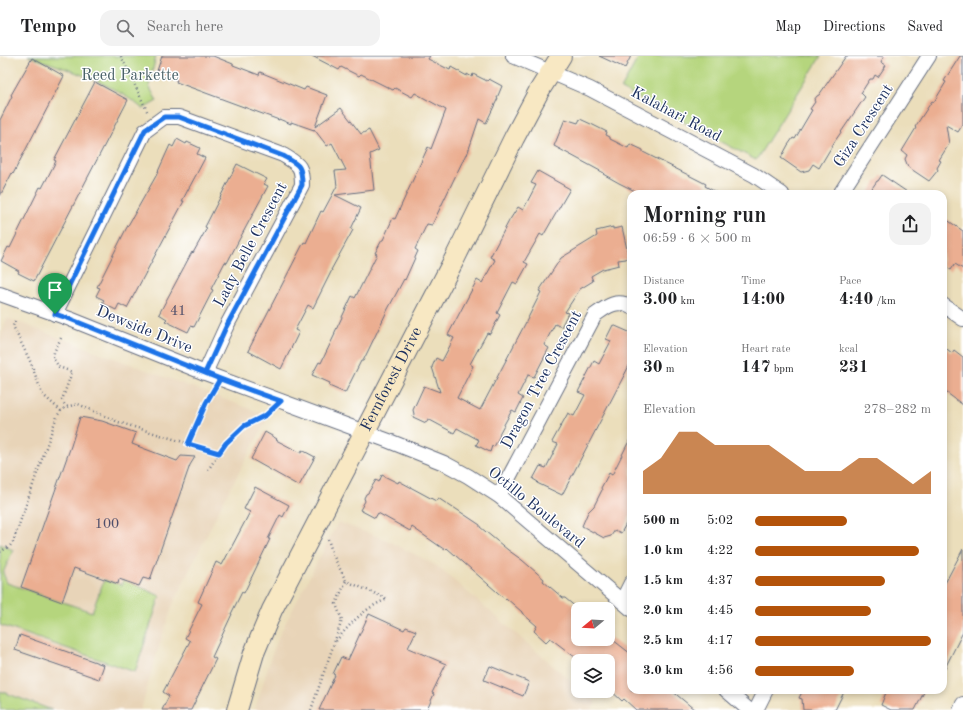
<!DOCTYPE html>
<html lang="en">
<head>
<meta charset="utf-8">
<style>
  body { margin:0; font-family:"Old Standard TT",serif; background:#f2f2f2; color:#202124; height:100vh; display:flex; flex-direction:column; font-size:15px; white-space:nowrap }
  * { box-sizing:border-box; margin:0 }
  p { font-size:13px; color:#757577 }
  .icon { flex:none; width:22px; height:22px; fill:none; stroke:currentColor; stroke-width:2; stroke-linecap:round; stroke-linejoin:round }
  .map { position:relative; flex:1; overflow:hidden }
  .sheet { position:absolute; left:627px; top:134px; width:320px; height:504px; display:flex; flex-direction:column; background:#fff; border-radius:12px; box-shadow:0 2px 6px #0003 }
  .sheet>* { flex:none }
  .needle { width:26px; rotate:252deg }
  .controls { position:absolute; left:571px; top:546px; display:grid; gap:8px }
  .controls a { display:grid; place-items:center; width:44px; height:44px; border-radius:8px; background:#fff; box-shadow:0 2px 6px #0003; font-size:20px }
  .pin { position:absolute; display:grid; place-items:center; width:34px; height:34px; color:#fff; margin:-41px -17px; border-radius:50% 50% 50% 0; rotate:-45deg; box-shadow:0 0 4px #0007 }
  .pin .icon { rotate:45deg }
  .round { display:grid; place-items:center; flex:none; width:42px; height:42px; border-radius:12px; background:#f2f2f2 }
  .overview { display:flex; align-items:center; justify-content:space-between; height:68px; padding:0 16px }
  h1 { font-size:22px; font-weight:800; line-height:30px }
  .stats { display:grid; grid-template-columns:repeat(3,1fr); gap:6px; height:68px; padding:4px 16px }
  .stats div { display:grid; align-content:center }
  .stats b { font-size:17px; font-weight:800 }
  .stats small { font-size:11px; font-weight:400 }
  .stats p { font-size:11px }
  .chart { height:112px; padding:8px 16px }
  .chart p { display:flex; justify-content:space-between }
  .chart svg { width:100%; height:72px; margin-top:4px; fill:#b45309; opacity:.7 }
  ul { padding:0 16px; list-style:none; font-size:13px }
  li { display:grid; grid-template-columns:64px 48px 1fr; align-items:center; height:30px }
  li i { height:10px; border-radius:5px; background:#b45309 }
  header { display:flex; align-items:center; gap:24px; box-sizing:border-box; height:56px; padding:0 20px; background:#fff; border-bottom:1px solid #e0e0e0 }
  header strong { font-size:19px }
  nav { display:flex; gap:22px; margin-inline-start:auto; font-size:14px }
  .search { width:280px; height:36px; background:#f2f2f2; display:flex; align-items:center; gap:10px; box-sizing:border-box; padding:0 14px; border-radius:12px; color:#757577; font-size:15px }
  .map>svg:first-child { display:block }
  .built { fill:#e8d4b8 }
  .green { fill:#b5d57d; stroke:#68826e }
  .building { fill:#ebae91 }
  .lines { fill:none; stroke-linecap:round; stroke-linejoin:round }
  .street-casing { stroke:#646c7f; stroke-width:16 }
  .secondary-casing { stroke:#646c7f; stroke-width:22 }
  .path { stroke:#646c7f; stroke-width:2.5; stroke-dasharray:1 3; stroke-linecap:butt }
  .street { stroke:#fff; stroke-width:14 }
  .secondary { stroke:#f8e8c3; stroke-width:20 }
  .route-casing { stroke:#fff; stroke-width:8 }
  .route { stroke:#1a73e8; stroke-width:5 }
  .labels { text-anchor:middle; dominant-baseline:central; stroke-width:3; stroke-linejoin:round; paint-order:stroke }
  .number-label { font-size:14px; fill:#4f4f6b }
  .park-label { font-size:16px; fill:#496167; stroke:#fff }
  .street-label { font-size:16px; fill:#1b2f5e; stroke:#fff }
</style>
</head>
<body>
<header>
<strong>Tempo</strong>
<div class="search"><svg class="icon" aria-label="search" viewBox="0 0 24 24"><circle cx="10" cy="10" r="6"/><path d="M15 15l6 6"/></svg>Search here</div>
<nav><a>Map</a><a>Directions</a><a>Saved</a></nav>
</header>
<div class="map">
<svg width="963" height="654" viewBox="0 0 963 654">
  <rect width="100%" height="100%" fill="#fff"/>
  <filter id="ink" filterUnits="userSpaceOnUse"><feTurbulence type="fractalNoise" baseFrequency=".025" numOctaves="2"/><feDisplacementMap in="SourceGraphic" scale="8" xChannelSelector="R" yChannelSelector="G"/><feConvolveMatrix kernelMatrix="1 2 1 2 8 2 1 2 1" color-interpolation-filters="sRGB"/></filter>
  <filter id="wash" filterUnits="userSpaceOnUse"><feTurbulence type="fractalNoise" baseFrequency=".012" numOctaves="4" result="noise"/><feDisplacementMap in="SourceGraphic" scale="16" xChannelSelector="R" yChannelSelector="G"/><feGaussianBlur stdDeviation="0.9" result="paint"/><feColorMatrix in="noise" values="0 0 0 0 0 0 0 0 0 0 0 0 0 0 0 0 0 1.4 0 .05"/><feComposite in="paint" operator="in"/></filter>
  <g filter="url(#wash)">
    <rect width="100%" height="100%" fill="#ebdebb"/>
    <!-- built -->
    <g class="built">
      <polygon points="7,262 269,360 223,446 173,548 155,603 141,654 0,654 0,282"/>
      <polygon points="338,466 387,484 437,510 578,631 578,635 582,635 596,646 592,654 255,654 271,601 280,578"/>
    </g>
    <!-- green -->
    <g class="green">
      <path d="M28 0H156L149 30 157 45 143 53C111 26 67 13 28 0Z"/>
      <polygon points="639,0 821,0 756,104 621,33"/>
      <polygon points="0,488 13,494 3,517 7,527 92,556 104,524 122,529 123,523 160,540 135,616 0,569"/>
      <polygon points="0,635 52,654 0,654"/>
    </g>
    <g id="blocks">
      <!-- building -->
      <g class="building">
        <polygon points="162,0 213,0 233,8 233,9 259,19 260,16 304,34 306,31 327,39 315,71 341,52 361,78 369,74 379,94 370,98 374,134 335,139 361,152 351,173 353,174 331,214 332,214 313,252 308,249 295,274 299,276 281,313 248,295 304,186 306,187 321,155 323,156 337,130 335,115 346,114 332,87 327,90 314,73 314,74 291,66 291,68 279,63 279,64 176,26 177,24 158,18 159,16 157,15"/>
        <polygon points="312,0 430,0 428,3 450,14 451,11 467,20 467,18 472,21 473,18 487,25 489,23 502,30 497,42 498,42 486,67 479,63 467,99 466,98 432,169 427,168 415,193 418,195 405,224 404,223 388,253 368,295 363,305 361,305 345,337 329,330 330,327 312,319 319,306 321,307 335,278 334,278 352,240 355,242 377,198 375,197 382,184 383,184 393,162 395,163 428,91 431,93 446,54 415,37 412,41 395,32 393,34 361,18 359,20 341,11 339,14"/>
        <polygon points="599,0 631,0 625,12"/>
        <polygon points="846,0 884,0 881,6 886,9 878,21 875,19 873,23 870,23 866,29 861,37 865,41 835,85 819,112 813,108 809,114 801,116 781,102 788,89 793,82 795,83 802,71 812,54 810,53 815,46 814,44 817,40 819,39"/>
        <polygon points="960,0 963,0 963,68 958,76 946,69 949,88 939,104 941,105 937,112 938,114 929,125 908,111 905,103 907,99 902,95 916,72 915,71 932,45 934,46 946,26 944,25"/>
        <polygon points="32,2 64,20 13,118 12,117 0,140 0,64 12,40 11,39"/>
        <polygon points="95,26 128,44 34,225 18,217 19,215 1,205 8,191 10,192 40,131 42,132 56,105 54,104"/>
        <polygon points="565,63 578,67 580,63 593,69 607,76 606,79 610,81 610,83 628,92 630,88 643,94 643,96 706,128 705,130 719,138 641,138 619,127 603,118 604,117 554,90"/>
        <polygon points="177,83 186,88 187,86 200,92 197,98 205,102 196,119 182,145 184,145 127,252 119,248 116,254 102,247 104,244 96,240 100,232 97,231 126,173 156,120 170,89 173,91"/>
        <polygon points="237,108 267,123 264,128 268,130 239,184 227,207 225,206 211,233 213,234 194,271 191,270 188,276 165,265 167,263 159,258 192,196 193,197 207,172 205,171"/>
        <polygon points="538,115 570,133 543,180 540,178 524,206 528,208 517,228 513,226 497,257 500,259 490,278 487,277 470,308 473,310 457,342 480,354 525,268 541,236 539,235 561,202 597,180 596,175 613,171 613,173 622,171 628,198 626,203 618,204 619,209 603,213 591,220 593,225 580,233 565,256 568,257 561,271 555,268 544,289 549,292 534,321 528,319 518,339 523,342 516,356 512,354 499,378 500,379 494,391 492,390 490,396 476,389 479,384 457,372 454,377 428,363 426,367 413,361 414,358 413,354 424,330 440,336 432,311 436,302 442,305 454,282 448,279 477,224 482,227 495,204 490,201 509,165 518,151 523,154 536,129 531,127"/>
        <polygon points="882,119 888,123 910,138 868,138 877,125 878,125"/>
        <polygon points="943,161 963,175 963,213 955,208 951,214 943,209"/>
        <polygon points="613,269 629,276 631,280 631,306 562,439 537,427 538,426 533,423 540,410 546,412 558,388 552,386 568,357 574,360 585,339 578,336 594,305 599,308 611,285 606,283"/>
        <polygon points="943,290 952,297 954,294 963,301 963,349 943,334"/>
        <polygon points="80,361 102,365 136,377 132,388 177,405 181,400 195,401 190,409 150,524 143,522 139,530 119,523 118,528 74,512 62,546 21,531 71,390"/>
        <polygon points="265,376 277,383 276,384 301,397 302,394 315,401 299,430 251,403"/>
        <polygon points="631,381 631,459 621,477 615,474 611,480 604,482 582,470 588,456 594,450 602,434 601,432 609,417 612,419"/>
        <polygon points="382,419 398,427 399,425 436,445 438,442 453,452 453,451 480,469 480,471 508,494 522,504 544,523 543,525 563,542 565,542 578,553 578,583 608,583 608,580 631,598 631,634 671,634 695,654 636,654 624,643 622,645 608,632 608,605 580,605 550,582 546,586 534,575 537,570 522,557 522,556 506,542 505,543 447,492 445,494 412,471 410,475 378,457 375,462 360,454 365,445 364,442 366,438 368,437 376,424 379,426"/>
        <polygon points="255,431 289,449 283,461 280,459 268,483 270,483 258,508 244,537 242,536 231,558 232,558 212,601 216,603 214,607 191,654 162,654 169,640 163,636 190,585 185,582 202,548 198,546 216,506 222,509 250,456 244,453"/>
        <polygon points="963,493 963,576 943,616 943,531"/>
        <polygon points="369,558 404,574 406,571 416,575 408,592 446,608 432,637 434,638 427,654 319,654 335,619 333,618 341,601 348,604"/>
        <polygon points="20,579 104,609 99,623 15,594"/>
        <polygon points="490,610 529,626 523,640 484,624"/>
        <polygon points="803,634 845,634 835,654 803,654 802,643 799,642"/>
        <polygon points="887,634 925,634 915,654 891,654 881,649"/>
      </g>
    </g>
  </g>
  <g filter="url(#ink)">
    <use href="#blocks" fill-opacity="0" stroke="#646c7f" stroke-width="1"/>
    <g class="lines">
      <defs>
        <g id="street">
          <polyline points="513,0 590,33 754,119 782,138"/>
          <polyline points="840,138 929,0"/>
          <polyline points="0,238 70,263 205,317 389,385 444,407 468,420 499,440 631,553"/>
          <polyline points="943,249 963,263"/>
          <path d="M55 258 145 75 164 61H179L283 99C299 109 302 109 302 129L226 271 205 317"/>
          <path d="M499 440 595 259C606 251 617 242 631 251"/>
          <polyline points="622,545 631,527"/>
          <polyline points="726,634 749,654"/>
          <polyline points="756,654 766,634"/>
          <polyline points="960,654 963,648"/>
        </g>
        <g id="secondary">
          <path id="s1" d="M237 654 254 597 272 554 455 202 514 82 539 35 561 0"/>
        </g>
      </defs>
      <!-- street casing -->
      <use href="#street" class="street-casing"/>
      <!-- secondary casing -->
      <use href="#secondary" class="secondary-casing"/>
      <!-- path -->
      <g class="path">
        <polyline points="121,0 148,57"/>
        <polyline points="15,265 13,270 31,307 42,338 61,355"/>
        <polyline points="61,282 54,296 53,302 59,311 72,316 62,344 66,351"/>
        <polyline points="189,388 206,347 213,334"/>
        <path d="M208 414C218 399 228 383 243 371 251 364 262 362 270 355"/>
        <polyline points="328,483 333,499 346,525"/>
        <polyline points="0,496 10,490 13,486 57,360 61,355 66,351 78,348 118,366 219,397"/>
        <path d="M336 585C351 567 365 551 388 543"/>
        <polyline points="311,654 342,564 336,548 346,525 388,543"/>
      </g>
      <!-- street -->
      <use href="#street" class="street"/>
      <!-- secondary -->
      <use href="#secondary" class="secondary"/>
    </g>
  </g>
  <g class="lines" filter="url(#ink)">
    <defs>
      <path id="route" d="M55 258 70 263 220 323 206 347 188 388 219 397 226 387 244 370 266 359 281 345C255 336 230 327 205 317L226 271 302 129C302 109 299 109 283 100L179 61H164L145 74 55 258"/>
    </defs>
    <!-- route casing -->
    <use href="#route" class="route-casing"/>
    <!-- route -->
    <use href="#route" class="route"/>
  </g>
  <g class="labels">
    <!-- number labels -->
    <g class="number-label">
      <text x="178" y="255">41</text>
      <text x="107" y="468">100</text>
    </g>
    <!-- park labels -->
    <g class="park-label">
      <text x="130" y="20">Reed Parkette</text>
    </g>
    <!-- street labels -->
    <g class="street-label">
      <text transform="translate(676 59) rotate(28)">Kalahari Road</text>
      <text transform="translate(864 70) rotate(-57)">Giza Crescent</text>
      <text transform="translate(251 189) rotate(-62)">Lady Belle Crescent</text>
      <text transform="translate(144 274) rotate(22)">Dewside Drive</text>
      <text stroke="none"><textPath href="#s1" startOffset="366">Fernforest Drive</textPath></text>
      <text transform="translate(542 324) rotate(-62)">Dragon Tree Crescent</text>
      <text transform="translate(536 452) rotate(39)">Octillo Boulevard</text>
    </g>
  </g>
</svg>
<div class="controls">
<a><svg class="needle" viewBox="-14 -14 28 28"><path d="M0-13l5 13h-10z" fill="#e53935"/><path d="M0 13l5-13h-10z" fill="#757577"/></svg></a>
<a><svg class="icon" aria-label="layers" viewBox="0 0 24 24"><path d="M12 4l9 5-9 5-9-5zM3 14l9 5 9-5"/></svg></a>
</div>
<div class="pin" style="left:55px;top:258px;background:#1e9e55"><svg class="icon" aria-label="arrive" viewBox="0 0 24 24"><path d="M6 21V4h12l-3 4 3 4H6"/></svg></div>
<section class="sheet">
<div class="overview"><div><h1>Morning run</h1><p>06:59 · 6 × 500 m</p></div><a class="round"><svg class="icon" aria-label="share" viewBox="0 0 24 24"><path d="M12 15V3M7 8l5-5 5 5M5 13v7h14v-7"/></svg></a></div>
<div class="stats">
<div><p>Distance</p><b>3.00<small> km</small></b></div>
<div><p>Time</p><b>14:00</b></div>
<div><p>Pace</p><b>4:40<small> /km</small></b></div>
</div>
<div class="stats">
<div><p>Elevation</p><b>30<small> m</small></b></div>
<div><p>Heart rate</p><b>147<small> bpm</small></b></div>
<div><p>kcal</p><b>231</b></div>
</div>
<div class="chart"><p><span>Elevation</span>278–282 m</p>
<svg viewBox="0 0 160 44" preserveAspectRatio="none"><path d="M0 44V30L10 22L20 6L30 6L40 14L50 14L60 14L70 14L80 22L90 30L100 30L110 30L120 22L130 22L140 30L150 38L160 30V44z"/></svg>
</div>
<ul>
<li><b>500 m</b>5:02<i style="width:52%"></i></li>
<li><b>1.0 km</b>4:22<i style="width:93%"></i></li>
<li><b>1.5 km</b>4:37<i style="width:74%"></i></li>
<li><b>2.0 km</b>4:45<i style="width:66%"></i></li>
<li><b>2.5 km</b>4:17<i style="width:100%"></i></li>
<li><b>3.0 km</b>4:56<i style="width:56%"></i></li>
</ul>
</section>
</div>
</body>
</html>
